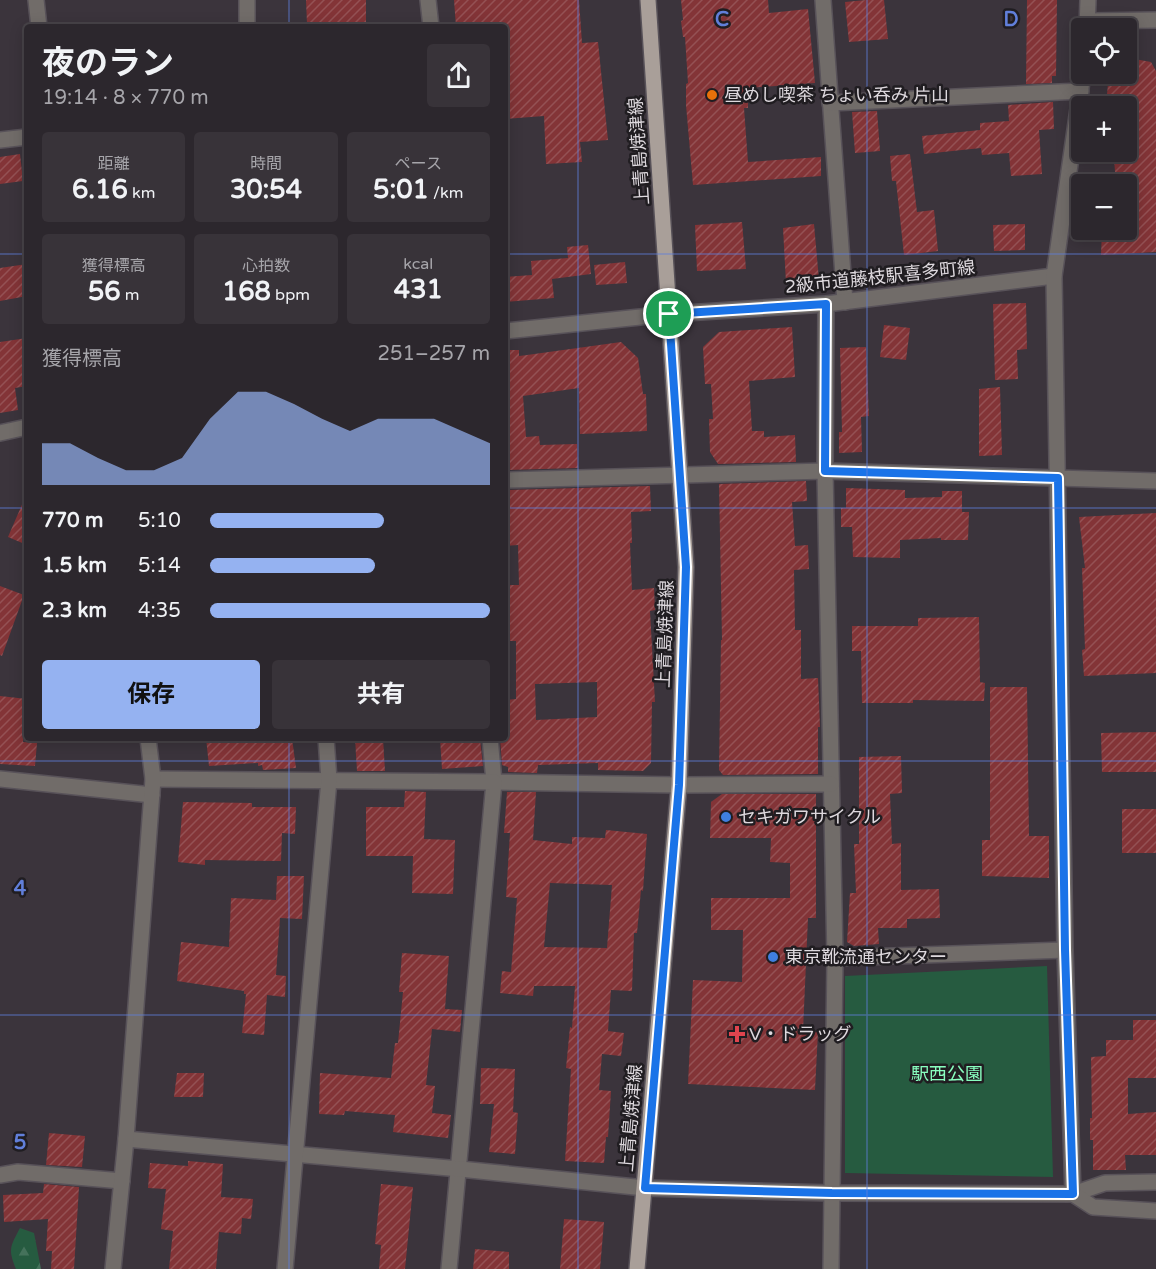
<!DOCTYPE html>
<html lang="ja">
<head>
<meta charset="utf-8">
<style>
  body { margin:0; font-family:"Varela Round","Noto Sans JP",sans-serif; background:#383339; color:#f1f3f6; height:100vh; display:flex; flex-direction:column; font-size:22px; white-space:nowrap }
  * { box-sizing:border-box; margin:0 }
  p { font-size:20px; color:#a6a5aa }
  .icon { flex:none; width:33px; height:33px; fill:none; stroke:currentColor; stroke-width:2; stroke-linecap:round; stroke-linejoin:round }
  .map { position:relative; flex:1; overflow:hidden }
  .side { position:absolute; left:24px; top:24px; width:484px; height:717px; display:flex; flex-direction:column; background:#2c272d; border-radius:6px; box-shadow:0 3px 15px #0003,0 0 0 2px #484449 }
  .side>* { flex:none }
  .fabs { position:absolute; left:1071px; top:18px; display:grid; gap:12px }
  .fabs a { display:grid; place-items:center; width:66px; height:66px; border-radius:6px; background:#2c272d; box-shadow:0 3px 15px #0003,0 0 0 2px #484449; font-size:30px }
  .pin { position:absolute; display:grid; place-items:center; width:51px; height:51px; color:#fff; margin:-26px; border:3px solid #fff; border-radius:50%; box-shadow:0 2px 6px #0007 }
  .round { display:grid; place-items:center; flex:none; width:63px; height:63px; border-radius:6px; background:#383339 }
  .head { display:flex; align-items:center; justify-content:space-between; height:102px; padding:0 18px }
  h1 { font-size:33px; font-weight:700; line-height:45px }
  .metrics { display:grid; grid-template-columns:repeat(3,1fr); gap:9px; height:102px; padding:6px 18px }
  .metrics div { display:grid; align-content:center; border-radius:6px; background:#383339; text-align:center }
  .metrics b { font-size:26px; font-weight:700 }
  .metrics small { font-size:16px; font-weight:400 }
  .metrics p { font-size:16px }
  .chart { height:168px; padding:12px 18px }
  .chart p { display:flex; justify-content:space-between }
  .chart svg { width:100%; height:108px; margin-top:6px; fill:#95b2f1; opacity:.7 }
  .primary-button { display:flex; gap:12px; margin-top:auto; padding:12px 18px }
  .primary-button a { flex:1; height:69px; border-radius:6px; background:#95b2f1; color:#111; font-size:24px; font-weight:700; line-height:69px; text-align:center }
  .primary-button a+a { background:#383339; color:#f1f3f6 }
  ul { padding:0 18px; list-style:none; font-size:20px }
  li { display:grid; grid-template-columns:96px 72px 1fr; align-items:center; height:45px }
  li i { height:15px; border-radius:8px; background:#95b2f1 }
  .map>svg:first-child { display:block }
  .forest { fill:url(#forest-firs) }
  .park { fill:#265b40 }
  .building { fill:url(#building-hatch); fill-rule:evenodd }
  .lines { fill:none; stroke-linecap:round; stroke-linejoin:round }
  .minor-casing { stroke:#585259; stroke-width:18 }
  .major-casing { stroke:#585259; stroke-width:18 }
  .minor { stroke:#716c69; stroke-width:15 }
  .major { stroke:#a99f99; stroke-width:15 }
  .route-casing { stroke:#fff; stroke-width:12 }
  .route { stroke:#1a73e8; stroke-width:8 }
  .grid { fill:none; stroke:#617fda; stroke-width:1.5; stroke-opacity:0.55 }
  .food-dot { fill:#e8710a; stroke:#201d21; stroke-width:2 }
  .shop-dot { fill:#3f7fe0; stroke:#201d21; stroke-width:2 }
  .health-dot { fill:#e0444e; stroke:#201d21; stroke-width:2 }
  .labels { text-anchor:middle; dominant-baseline:central; stroke-width:5; stroke-linejoin:round; paint-order:stroke }
  .poi-label { font-size:18px; fill:#ded9de; stroke:#201d21; text-anchor:start }
  .street-label { font-size:18px; fill:#ded9de; stroke:#201d21 }
  .park-label { font-size:18px; fill:#88febf; stroke:#201d21 }
  .grid-label { font-size:20px; text-anchor:middle; font-weight:bold; fill:#617fda; stroke:#201d21; stroke-width:5; stroke-linejoin:round; paint-order:stroke }
</style>
</head>
<body>
<div class="map">
<svg width="1156" height="1269" viewBox="0 0 1156 1269">
  <defs>
    <pattern id="forest-firs" width="22" height="20" patternUnits="userSpaceOnUse" patternTransform="scale(1.5)"><rect width="22" height="20" fill="#265b40"/><path d="M5 1l3.5 6h-7zM16 11l3.5 6h-7z" fill="#45725b"/></pattern>
    <pattern id="building-hatch" width="6" height="6" patternUnits="userSpaceOnUse" patternTransform="scale(1.5)"><rect width="6" height="6" fill="#833437"/><path d="M-1 1l2-2M0 6l6-6M5 7l2-2" fill="none" stroke="#945154"/></pattern>
  </defs>
  <rect width="100%" height="100%" fill="#3b343c"/>
  <!-- forest -->
  <path class="forest" d="M20 1228 34 1233 41 1269H16C8 1249 10 1247 20 1228Z"/>
  <!-- park -->
  <polygon class="park" points="1047,966 1053,1177 845,1173 845,976"/>
  <!-- building -->
  <g class="building">
    <polygon points="306,0 366,0 366,23 307,24"/>
    <polygon points="454,0 579,0 582,43 598,42 608,140 580,142 582,162 546,164 544,116 506,119 506,27 456,27"/>
    <polygon points="681,0 768,0 769,13 808,9 815,83 748,88 748,108 744,108 748,162 821,157 821,176 693,185 686,105 686,84 688,83 685,37 683,37 681,21 683,20"/>
    <polygon points="866,0 884,0 888,39 849,42 845,2"/>
    <polygon points="1027,0 1057,0 1056,76 1052,76 1052,83 1026,84"/>
    <polygon points="1129,58 1151,62 1156,71 1156,252 1101,255 1102,230 1126,230 1126,184 1116,184 1114,159 1126,157 1126,106 1106,106 1108,83 1132,82"/>
    <polygon points="1053,102 1054,129 1039,130 1042,174 1011,176 1009,153 982,155 981,148 924,154 922,136 980,130 980,123 1009,121 1008,105"/>
    <polygon points="877,111 880,151 855,153 852,112"/>
    <polygon points="20,154 23,181 0,184 0,157"/>
    <polygon points="910,154 917,212 934,210 938,251 904,255 896,181 892,181 890,156"/>
    <polygon points="742,222 746,269 697,271 695,225"/>
    <polygon points="814,224 819,280 786,283 783,228"/>
    <polygon points="1025,224 1025,250 994,251 993,225"/>
    <polygon points="588,245 591,274 552,279 554,298 506,302 506,277 532,275 531,261 568,258 567,247"/>
    <polygon points="625,262 627,283 596,285 594,265"/>
    <polygon points="27,264 27,296 0,301 0,268"/>
    <polygon points="1026,303 1027,349 1017,350 1018,379 995,380 993,304"/>
    <polygon points="884,325 910,328 906,360 880,357"/>
    <polygon points="792,327 795,377 749,381 752,431 764,431 764,437 795,435 796,462 718,464 710,452 709,419 713,419 711,384 705,384 703,347 719,332"/>
    <polygon points="27,338 27,386 15,388 18,410 0,413 0,342"/>
    <polygon points="621,342 638,358 643,394 646,394 647,431 580,434 579,388 523,396 526,437 539,436 540,445 577,444 578,468 506,470 506,350 519,350 519,356 527,355"/>
    <polygon points="866,347 869,416 861,417 862,452 839,453 839,432 842,432 840,348"/>
    <polygon points="1000,387 1002,455 979,456 979,389"/>
    <polygon points="806,481 807,501 792,502 795,546 808,545 809,569 794,570 795,630 801,630 801,679 818,678 820,727 818,727 818,774 723,775 719,770 721,640 722,640 719,484"/>
    <path d="M650 486 651 511 631 512 632 543H630L632 590 654 588 655 610 650 611 655 702H652L651 763 643 771 598 770V763L538 765 537 773 508 772V767L502 765 500 738H506V700L516 699V641H508L506 585H519L518 545 506 546V490ZM597 682V717L536 720 535 684Z"/>
    <polygon points="846,488 905,490 905,498 942,497 942,491 962,491 962,512 969,512 968,540 941,540 941,538 900,540 900,558 853,557 852,527 841,527 841,508 846,508"/>
    <polygon points="27,493 27,545 8,537"/>
    <polygon points="1156,513 1156,673 1084,676 1082,650 1085,649 1082,568 1085,568 1079,517"/>
    <polygon points="0,586 24,595 2,656 0,655"/>
    <polygon points="979,617 980,682 985,683 984,701 913,700 913,703 862,703 861,651 852,651 852,626 918,626 918,618"/>
    <polygon points="990,687 1027,687 1029,836 1049,836 1049,878 982,876 982,840 990,840"/>
    <polygon points="0,696 27,699 23,742 37,743 35,766 0,764"/>
    <polygon points="1156,732 1156,772 1102,772 1101,733"/>
    <polygon points="206,738 292,738 296,768 263,770 262,765 258,766 258,763 209,766"/>
    <polygon points="355,738 383,738 385,771 357,771"/>
    <polygon points="440,738 480,738 483,766 442,769"/>
    <polygon points="901,756 902,793 890,794 892,844 901,843 901,890 939,889 940,918 907,919 907,928 878,928 879,944 854,946 847,942 850,893 856,893 854,844 859,844 859,757"/>
    <polygon points="405,791 426,792 424,839 455,840 453,894 412,893 413,856 366,856 366,807 404,807"/>
    <path d="M507 792H536L533 840 572 844V837L605 838 606 830 647 834 643 891 641 890 637 933H634L632 991 611 990 608 1031 624 1033 621 1056 602 1054 599 1090 611 1091 608 1137H606L604 1163 565 1161 571 1069 566 1068 570 1027 572 1028 575 986H534L533 996 500 993 502 971 511 972 517 898 506 897 510 833H504ZM550 883 612 885 607 948 544 947Z"/>
    <polygon points="722,794 816,794 816,918 808,918 803,1031 818,1032 815,1090 688,1084 693,980 742,982 743,930 711,930 711,898 790,898 790,863 770,862 771,838 710,838 711,802"/>
    <polygon points="183,802 252,803 252,807 296,807 295,834 282,833 281,861 205,860 205,865 178,862"/>
    <rect x="1122" y="809" width="34" height="44"/>
    <polygon points="277,876 304,876 302,919 280,918 276,975 286,976 285,997 267,995 264,1035 242,1033 246,994 244,994 244,991 177,981 181,942 229,947 231,898 276,900"/>
    <polygon points="402,953 449,956 445,1009 462,1010 460,1032 432,1029 426,1085 435,1086 432,1113 451,1115 448,1138 393,1132 395,1115 345,1111 344,1115 319,1114 320,1073 391,1078 395,1043 398,1043 403,992 399,992"/>
    <polygon points="1133,1020 1156,1020 1156,1078 1128,1078 1128,1114 1156,1112 1156,1155 1125,1155 1126,1170 1093,1170 1093,1140 1090,1140 1090,1118 1092,1118 1091,1057 1106,1056 1106,1040 1133,1040"/>
    <polygon points="481,1068 515,1069 513,1112 518,1113 515,1154 489,1152 494,1104 480,1104"/>
    <polygon points="177,1073 204,1073 203,1097 174,1097"/>
    <polygon points="49,1133 85,1136 82,1167 46,1165"/>
    <polygon points="188,1161 223,1164 221,1197 253,1199 251,1219 242,1218 241,1234 219,1232 216,1269 169,1269 173,1231 161,1229 166,1189 148,1188 150,1163 188,1166"/>
    <polygon points="44,1184 79,1187 74,1269 51,1269 52,1251 46,1251 48,1219 4,1222 3,1195 43,1193"/>
    <polygon points="381,1184 413,1187 405,1269 379,1269 381,1245 375,1244"/>
    <polygon points="564,1219 604,1222 600,1269 560,1269"/>
    <polygon points="475,1249 509,1252 509,1269 473,1269"/>
  </g>
  <g class="lines">
    <defs>
      <g id="minor">
        <polyline points="36,0 39,27"/>
        <polyline points="428,0 431,27"/>
        <polyline points="823,0 845,302"/>
        <polyline points="1088,21 1156,20"/>
        <polyline points="247,27 247,0"/>
        <polyline points="1087,28 1088,0"/>
        <polyline points="830,103 1081,91"/>
        <polyline points="0,140 27,137"/>
        <polyline points="826,304 825,471 835,958 831,1269"/>
        <polyline points="506,331 669,314 826,304 1054,276"/>
        <polyline points="0,433 27,427"/>
        <polyline points="506,480 825,471 1156,481"/>
        <polyline points="490,738 494,782 679,785 831,784"/>
        <polyline points="0,779 152,795"/>
        <polyline points="153,779 494,782 449,1269"/>
        <polyline points="835,958 1065,950"/>
        <polyline points="126,1139 460,1169 645,1188 832,1193 1073,1194 1105,1183 1156,1182"/>
        <polyline points="0,1175 18,1172 122,1181"/>
        <polyline points="1073,1194 1065,950 1054,276 1083,74"/>
        <polyline points="1073,1194 1093,1207 1156,1211"/>
        <polyline points="113,1269 126,1139 153,779 148,738"/>
        <polyline points="285,1269 329,780 326,738"/>
      </g>
      <polyline id="major" points="637,1269 679,785 686,567 648,0"/>
    </defs>
    <!-- minor casing -->
    <use href="#minor" class="minor-casing"/>
    <!-- major casing -->
    <use href="#major" class="major-casing"/>
    <!-- minor -->
    <use href="#minor" class="minor"/>
    <!-- major -->
    <use href="#major" class="major"/>
  </g>
  <g class="lines">
    <defs>
      <polygon id="route" points="826,304 825,471 1058,478 1065,950 1073,1194 832,1193 645,1188 679,785 686,567 669,314"/>
    </defs>
    <!-- route casing -->
    <use href="#route" class="route-casing"/>
    <!-- route -->
    <use href="#route" class="route"/>
  </g>
  <!-- grid -->
  <path class="grid" d="M289 0V27M578 0V1269M867 0V1269M0 254H27M506 254H1156M0 508H27M506 508H1156M289 738V1269M0 761H1156M0 1015H1156"/>
  <!-- markers -->
  <circle class="food-dot" cx="712" cy="95" r="6"/>
  <g class="shop-dot">
    <circle cx="726" cy="817" r="6"/>
    <circle cx="773" cy="957" r="6"/>
  </g>
  <path class="health-dot" d="M734 1025h6v6h6v6h-6v6h-6v-6h-6v-6h6z"/>
  <g class="labels">
    <!-- poi labels -->
    <g class="poi-label">
      <text x="724" y="95">昼めし喫茶 ちょい呑み 片山</text>
      <text x="738" y="817">セキガワサイクル</text>
      <text x="785" y="957">東京靴流通センター</text>
      <text x="749" y="1034">V・ドラッグ</text>
    </g>
    <!-- street labels -->
    <g class="street-label">
      <text transform="translate(639 151) rotate(-94)">上青島焼津線</text>
      <text transform="translate(880 277) rotate(-6)">2級市道藤枝駅喜多町線</text>
      <text transform="translate(665 634) rotate(-88)">上青島焼津線</text>
      <text transform="translate(631 1118) rotate(-85)">上青島焼津線</text>
    </g>
    <!-- park labels -->
    <g class="park-label">
      <text x="947" y="1074">駅西公園</text>
    </g>
  </g>
  <g class="grid-label">
    <text x="722" y="26">C</text>
    <text x="1011" y="26">D</text>
    <text x="20" y="895">4</text>
    <text x="20" y="1149">5</text>
  </g>
</svg>
<div class="fabs">
<a><svg class="icon" aria-label="locate" viewBox="0 0 24 24"><circle cx="12" cy="12" r="6"/><path d="M12 2v4M12 18v4M2 12h4M18 12h4"/></svg></a>
<a>+</a>
<a>−</a>
</div>
<div class="pin" style="left:669px;top:314px;background:#1e9e55"><svg class="icon" aria-label="arrive" viewBox="0 0 24 24"><path d="M6 21V4h12l-3 4 3 4H6"/></svg></div>
<section class="side">
<div class="head"><div><h1>夜のラン</h1><p>19:14 · 8 × 770 m</p></div><a class="round"><svg class="icon" aria-label="share" viewBox="0 0 24 24"><path d="M12 15V3M7 8l5-5 5 5M5 13v7h14v-7"/></svg></a></div>
<div class="metrics">
<div><p>距離</p><b>6.16<small> km</small></b></div>
<div><p>時間</p><b>30:54</b></div>
<div><p>ペース</p><b>5:01<small> /km</small></b></div>
</div>
<div class="metrics">
<div><p>獲得標高</p><b>56<small> m</small></b></div>
<div><p>心拍数</p><b>168<small> bpm</small></b></div>
<div><p>kcal</p><b>431</b></div>
</div>
<div class="chart"><p><span>獲得標高</span>251–257 m</p>
<svg viewBox="0 0 160 44" preserveAspectRatio="none"><path d="M0 44V27L10 27L20 33L30 38L40 38L50 33L60 17L70 6L80 6L90 11L100 17L110 22L120 17L130 17L140 17L150 22L160 27V44z"/></svg>
</div>
<ul>
<li><b>770 m</b>5:10<i style="width:62%"></i></li>
<li><b>1.5 km</b>5:14<i style="width:59%"></i></li>
<li><b>2.3 km</b>4:35<i style="width:100%"></i></li>
</ul>
<div class="primary-button"><a>保存</a><a>共有</a></div>
</section>
</div>
</body>
</html>
